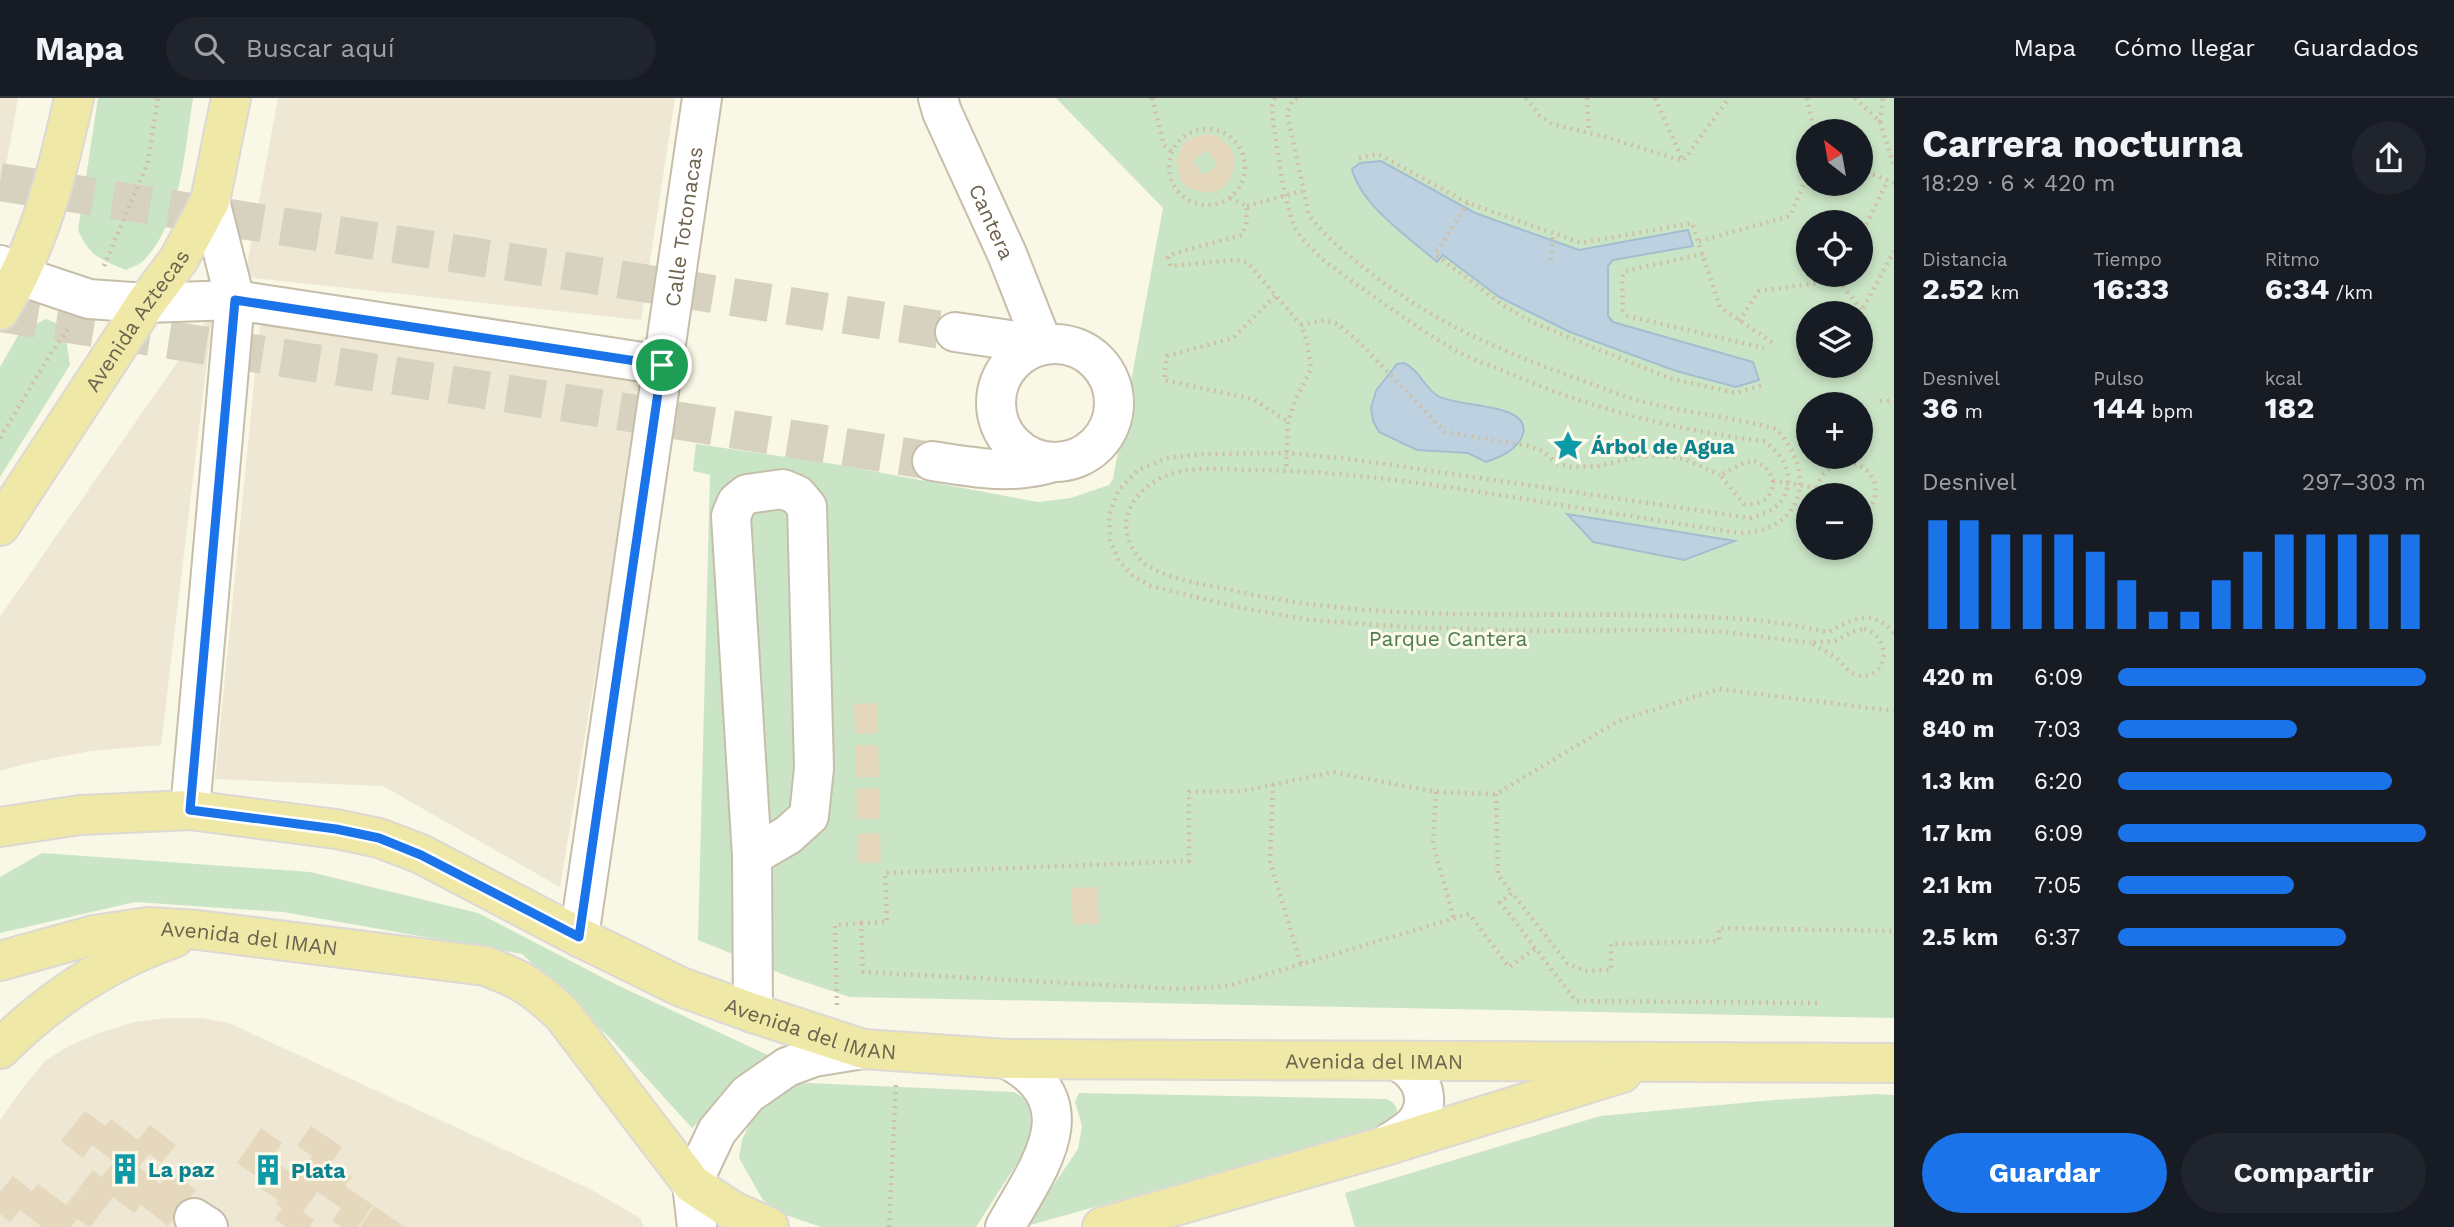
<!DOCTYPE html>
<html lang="es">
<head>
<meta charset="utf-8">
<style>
  body { margin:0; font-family:"Work Sans",sans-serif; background:#20242c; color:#f1f3f6; height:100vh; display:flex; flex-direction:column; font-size:26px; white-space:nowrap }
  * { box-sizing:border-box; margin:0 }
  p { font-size:23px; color:#9ea1a6 }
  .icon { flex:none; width:38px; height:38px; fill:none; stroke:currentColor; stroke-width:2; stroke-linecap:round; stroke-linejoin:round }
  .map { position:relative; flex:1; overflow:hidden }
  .side { display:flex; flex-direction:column; background:#171b24; width:560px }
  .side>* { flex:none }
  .needle { width:46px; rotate:329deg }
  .tools { position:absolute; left:1796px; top:21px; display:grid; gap:14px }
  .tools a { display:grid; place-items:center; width:77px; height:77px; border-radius:50%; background:#171b24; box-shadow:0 4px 10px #0003; font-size:35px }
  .pin { position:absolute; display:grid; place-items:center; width:60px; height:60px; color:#fff; margin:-30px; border:4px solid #fff; border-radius:50%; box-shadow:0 2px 7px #0007 }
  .round { display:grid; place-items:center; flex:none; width:74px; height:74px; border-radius:37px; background:#20242c }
  .headline { display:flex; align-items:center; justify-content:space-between; height:119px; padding:0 28px }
  h1 { font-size:38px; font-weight:700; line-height:52px }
  .stats { display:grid; grid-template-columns:repeat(3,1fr); gap:10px; height:119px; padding:7px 28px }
  .stats div { display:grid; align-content:center }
  .stats b { font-size:30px; font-weight:700 }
  .stats small { font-size:19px; font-weight:400 }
  .stats p { font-size:19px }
  .chart { height:196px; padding:14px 28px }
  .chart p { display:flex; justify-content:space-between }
  .chart svg { width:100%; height:126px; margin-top:7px; stroke:#1a73e8; stroke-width:6 }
  .action { display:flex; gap:14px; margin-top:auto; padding:14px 28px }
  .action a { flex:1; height:80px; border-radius:42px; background:#1a73e8; color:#fff; font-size:28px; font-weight:700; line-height:80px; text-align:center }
  .action a+a { background:#20242c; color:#f1f3f6 }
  ul { padding:0 28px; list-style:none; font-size:23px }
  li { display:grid; grid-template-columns:112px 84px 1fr; align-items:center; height:52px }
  li i { height:18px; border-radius:9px; background:#1a73e8 }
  header { display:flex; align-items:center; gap:42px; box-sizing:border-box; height:98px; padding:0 35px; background:#171b24; border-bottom:2px solid #363941 }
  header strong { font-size:33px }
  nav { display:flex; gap:38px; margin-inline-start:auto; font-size:24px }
  .search { width:490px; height:63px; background:#20242c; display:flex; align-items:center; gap:18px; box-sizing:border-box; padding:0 24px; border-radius:38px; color:#9ea1a6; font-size:26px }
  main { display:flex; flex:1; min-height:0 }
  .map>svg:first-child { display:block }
  .residential { fill:#ede7d3 }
  .green { fill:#cae5c6; fill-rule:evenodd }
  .water { fill:#bdd1e0; stroke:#a4bed0; stroke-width:2 }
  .building { fill:#e6d8bc; fill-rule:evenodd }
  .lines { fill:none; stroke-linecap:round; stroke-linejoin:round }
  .minor-tunnel { stroke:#d6d2bf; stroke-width:38; stroke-dasharray:38 19; stroke-linecap:butt }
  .minor-casing { stroke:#c6beab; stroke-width:42 }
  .major-casing { stroke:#dcd9d5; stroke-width:42 }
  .path { stroke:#cfc0a4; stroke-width:4.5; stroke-dasharray:2 5; stroke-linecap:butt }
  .minor { stroke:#fff; stroke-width:38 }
  .major { stroke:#efe8a6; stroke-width:38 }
  .route-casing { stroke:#fff; stroke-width:14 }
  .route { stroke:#1a73e8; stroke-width:9 }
  .labels { text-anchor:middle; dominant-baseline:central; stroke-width:6; stroke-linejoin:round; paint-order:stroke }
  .street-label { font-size:21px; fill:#6e624e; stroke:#fcfaeb }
  .culture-label { font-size:21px; font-weight:bold; fill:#0d838f; stroke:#fcfaeb; text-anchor:start }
  .park-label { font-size:21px; fill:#4f7e4e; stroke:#fcfaeb }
</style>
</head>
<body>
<header>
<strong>Mapa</strong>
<div class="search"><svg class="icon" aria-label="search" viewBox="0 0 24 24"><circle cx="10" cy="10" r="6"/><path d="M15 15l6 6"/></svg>Buscar aquí</div>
<nav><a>Mapa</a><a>Cómo llegar</a><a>Guardados</a></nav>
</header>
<main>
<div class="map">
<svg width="1894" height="1129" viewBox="0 0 1894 1129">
  <rect width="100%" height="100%" fill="#f9f7e5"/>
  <!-- residential -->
  <g class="residential">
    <polygon points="0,0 18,0 0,102"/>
    <polygon points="278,0 675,0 641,222 245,179"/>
    <polygon points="213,213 161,647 91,653 28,665 0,673 0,519"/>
    <polygon points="260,225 644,281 560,789 383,688 215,681"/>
    <polygon points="168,920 201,920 229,925 590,1091 640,1120 644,1129 0,1129 0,1022 19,995 45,963 67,949 99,935 134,924"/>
  </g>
  <!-- green -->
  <g class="green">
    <path d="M98 0H193C185 49 181 124 145 161 141 166 132 169 126 172 100 161 90 159 78 132Z"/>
    <path d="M1056 0H1894V920L850 899 787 878 698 842 710 377 693 373 696 346 834 366 1038 404 1071 400 1109 387 1113 381 1163 110ZM1808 33H1860V86H1808ZM1808 124H1860V177H1808ZM1808 215H1860V268H1808ZM1808 306H1860V359H1808ZM1808 397H1860V450H1808Z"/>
    <polygon points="46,221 64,228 70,267 0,379 0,269 20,234"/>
    <polygon points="42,755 310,774 478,815 617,887 772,959 692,1030 611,941 522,856 283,814 135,804 0,835 0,779"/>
    <polygon points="809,985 1014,994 1022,999 1030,1009 1034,1020 1033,1040 976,1129 821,1129 780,1115 763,1102 739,1060 742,1042 756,1012 795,986"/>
    <path d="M1079 995 1385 1001C1393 1003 1398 1008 1397 1017L1383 1029 1030 1127 1029 1123 1078 1051 1082 1028 1075 1004Z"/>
    <polygon points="1876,996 1894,997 1894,1129 1355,1129 1345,1095 1600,1018 1774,1002"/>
  </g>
  <!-- water -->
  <g class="water">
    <path d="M1381 63 1475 115 1579 152 1688 132 1693 148 1613 162 1608 168V218L1613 224 1753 264 1759 282 1736 289 1676 273 1570 234 1499 199 1443 157 1437 164C1410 140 1361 108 1352 71L1360 65Z"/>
    <path d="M1404 265C1420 272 1424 290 1438 298 1459 310 1531 304 1523 336 1518 352 1500 359 1486 364L1468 355 1417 352 1379 334 1373 323 1371 310 1376 293 1397 266Z"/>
    <polygon points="1567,416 1735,443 1684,462 1593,444"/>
  </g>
  <!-- building -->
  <g class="building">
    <path d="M1208 36 1218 38 1232 51 1235 70 1226 87 1218 93 1208 95 1188 90 1181 83 1176 64 1183 46 1190 40ZM1208 52 1217 68 1203 77 1193 62Z"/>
    <polygon points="877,605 878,635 855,636 854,606"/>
    <polygon points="855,647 878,647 879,679 855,679"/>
    <polygon points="879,690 880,721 857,721 856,691"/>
    <polygon points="880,735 881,764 858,765 857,736"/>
    <polygon points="1097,789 1099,825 1073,827 1071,790"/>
    <polygon points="85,1013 105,1028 111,1021 138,1042 150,1027 176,1047 161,1065 149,1056 139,1069 160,1086 171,1073 196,1092 168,1128 141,1107 134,1115 113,1099 90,1129 77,1121 71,1129 42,1129 20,1112 10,1124 0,1116 0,1094 13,1078 32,1093 38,1086 66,1107 78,1092 85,1098 78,1091 93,1072 101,1079 114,1064 92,1047 83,1060 61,1043"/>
    <polygon points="311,1028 342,1049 331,1065 352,1079 345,1088 373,1107 358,1129 342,1129 332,1123 341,1110 317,1094 303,1114 314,1122 310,1129 286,1129 275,1121 282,1110 276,1106 278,1102 256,1087 261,1081 237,1065 261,1030 282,1045 271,1061 298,1079 312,1058 297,1048"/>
    <polygon points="374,1108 405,1129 360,1129"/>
  </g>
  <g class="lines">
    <!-- minor-tunnel -->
    <g class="minor-tunnel">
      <polyline points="0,84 955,234"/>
      <polyline points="0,215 932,363"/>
    </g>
    <defs>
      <g id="minor">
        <path id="s1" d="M938 0 942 14 1007 156 1043 247"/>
        <polyline points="0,167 20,178 89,201 146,205 235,202 662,267"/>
        <polyline points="955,234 1043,247"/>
        <circle cx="1055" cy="305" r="59"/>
        <path d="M932 363C974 369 1008 377 1050 365"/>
        <polyline points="190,712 235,202 210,103"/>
        <polyline points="752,758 788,737 809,718 814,670 807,409 797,397 783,391 747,396 737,404 731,418 752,758 753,915"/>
        <path id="s2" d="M579 839 702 0"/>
        <path d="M1385 1048C1394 1041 1405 1036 1413 1028 1434 1006 1423 977 1399 964"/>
        <polyline points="194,1120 208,1129"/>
        <polyline points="697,1129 692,1086 717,1033 748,996 787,969 814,959 863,951"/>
        <path d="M1005 1129C1037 1071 1091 1006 1007 961"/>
      </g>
      <g id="major">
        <path d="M0 212C41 144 57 76 74 0"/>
        <path id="s3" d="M0 428 146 205 179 161 210 103 231 0"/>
        <path id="s4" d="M0 729 80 717 190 712 336 731 379 740 421 756 579 839 681 889 753 915 863 951 1007 961 1894 965"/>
        <path id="s5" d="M0 863 94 837 148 829 198 832 485 868C521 881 535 890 563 917L692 1086 733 1113 769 1129"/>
        <path d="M0 951C49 902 108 863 174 840"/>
        <polyline points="1102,1129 1385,1048 1622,975"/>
      </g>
    </defs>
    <!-- minor casing -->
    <use href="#minor" class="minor-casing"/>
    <!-- major casing -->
    <use href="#major" class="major-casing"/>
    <!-- path -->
    <g class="path">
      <polyline points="1152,0 1164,47 1172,54"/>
      <path d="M1275 0 1272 8 1273 23C1278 51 1284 115 1299 136 1317 161 1348 180 1373 198 1402 218 1430 239 1462 256 1476 263 1492 268 1506 274 1589 310 1674 332 1763 343 1782 354 1796 378 1783 400 1776 413 1762 416 1750 420L1351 361 1287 355 1204 356 1167 360 1138 372 1118 393 1109 418 1110 442 1119 463 1133 478 1151 488 1237 509 1310 522 1406 529 1537 533 1671 532 1726 534 1811 545"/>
      <path d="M1297 0 1293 2 1287 15 1309 117C1325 139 1346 155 1367 172 1431 223 1494 250 1570 278 1590 285 1610 293 1630 300 1678 314 1728 318 1776 331 1818 375 1804 433 1740 435 1662 423 1584 411 1506 398 1424 385 1342 373 1258 372 1229 372 1196 367 1168 377 1148 384 1126 404 1126 427 1126 441 1136 461 1148 468 1173 483 1206 486 1235 493 1405 531 1581 508 1754 522 1779 524 1804 530 1829 534 1853 520 1873 510 1894 535"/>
      <polyline points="1526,0 1540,18 1552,26 1606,39 1683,63 1729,0"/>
      <polyline points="1587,0 1589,35"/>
      <polyline points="1655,0 1683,63"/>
      <polyline points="1807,0 1814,33"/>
      <polyline points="1855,0 1880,24 1883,0"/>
      <polyline points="1880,24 1894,68"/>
      <circle cx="1207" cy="69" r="38"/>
      <polyline points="1359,60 1378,56 1468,105 1581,145 1692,125 1720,209 1776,247"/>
      <polyline points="1860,71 1894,85"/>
      <polyline points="1230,100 1247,108 1246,127 1242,137 1175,155 1168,159 1170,168 1236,162 1247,164 1301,227 1307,244 1311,271 1295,303 1288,324 1286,372"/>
      <polyline points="1468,105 1435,156 1504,208 1532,224 1607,255 1672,281 1736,295 1763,287"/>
      <polyline points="1247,108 1302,93"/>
      <polyline points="1860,139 1888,82"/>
      <polyline points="1699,143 1790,118 1808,76"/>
      <polyline points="1703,156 1625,173 1622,179 1623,213 1628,218 1764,250"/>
      <polyline points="1551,162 1553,135"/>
      <polyline points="104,168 148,64 158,0"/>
      <polyline points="1839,182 1862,213"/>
      <polyline points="1275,198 1233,240 1167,258 1164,282 1253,301 1288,324"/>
      <polyline points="1860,216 1894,153"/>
      <polyline points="1739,223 1759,193 1839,182 1842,177"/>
      <polyline points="1301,227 1324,222 1338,226 1360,245 1445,334 1528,348 1543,353 1556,365 1571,369 1599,368 1639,358 1663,358 1685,361 1720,377"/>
      <polyline points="1880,303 1894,303"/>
      <polyline points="1860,330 1863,317"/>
      <polyline points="0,340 51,255 69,230"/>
      <path d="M1754 363C1784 373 1776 410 1744 406L1720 377 1746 364Z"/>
      <polyline points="1773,383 1818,390"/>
      <path d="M1818 397C1815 353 1881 356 1875 397 1874 407 1868 414 1860 418"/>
      <path d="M1864 531C1894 539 1888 584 1857 577 1847 574 1843 565 1835 559 1828 554 1819 550 1811 545L1835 543 1856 532Z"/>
      <polyline points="1273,686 1270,763 1301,866"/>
      <polyline points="1436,694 1433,746 1454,821"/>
      <polyline points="1496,696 1498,777 1512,795"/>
      <polyline points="861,825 887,824 885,775 1189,763 1189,694 1243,693 1333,674 1436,694 1496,696 1618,623 1719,591 1894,613"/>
      <polyline points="1817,905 1576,903 1500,804 1512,795 1567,865 1585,873 1611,872 1611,846 1719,843 1719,830 1894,833"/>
      <polyline points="837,907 835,827 861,825 863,874 1181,891 1228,888 1469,816 1509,869 1536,850"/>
      <polyline points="889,1129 896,987"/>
    </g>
    <!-- minor -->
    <use href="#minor" class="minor"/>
    <!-- major -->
    <use href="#major" class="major"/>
  </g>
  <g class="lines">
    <defs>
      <polygon id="route" points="235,202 662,267 579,839 421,757 379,740 336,731 190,712"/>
    </defs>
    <!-- route casing -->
    <use href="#route" class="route-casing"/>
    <!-- route -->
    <use href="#route" class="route"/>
  </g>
  <!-- icons -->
  <defs>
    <symbol id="sight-bare" viewBox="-9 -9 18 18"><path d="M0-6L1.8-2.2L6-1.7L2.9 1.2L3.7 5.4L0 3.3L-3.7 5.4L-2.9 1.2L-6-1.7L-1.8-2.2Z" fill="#0f9aa8" stroke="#fcfaeb" stroke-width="2.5" paint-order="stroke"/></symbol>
    <symbol id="building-bare" viewBox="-9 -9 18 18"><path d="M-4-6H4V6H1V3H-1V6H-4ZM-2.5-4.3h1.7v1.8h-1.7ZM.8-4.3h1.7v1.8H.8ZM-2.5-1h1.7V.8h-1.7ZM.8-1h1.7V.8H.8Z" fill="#0f9aa8" stroke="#fcfaeb" stroke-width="2.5" paint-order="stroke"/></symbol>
  </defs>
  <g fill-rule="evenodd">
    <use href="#sight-bare" x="1546" y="326" width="44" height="44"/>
    <use href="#building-bare" x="103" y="1049" width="44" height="44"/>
    <use href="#building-bare" x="246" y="1050" width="44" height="44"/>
  </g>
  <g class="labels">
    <!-- street labels -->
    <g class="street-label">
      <text stroke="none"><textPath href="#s1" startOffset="135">Cantera</textPath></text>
      <text stroke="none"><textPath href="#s2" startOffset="718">Calle Totonacas</textPath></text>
      <text stroke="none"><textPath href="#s3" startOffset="247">Avenida Aztecas</textPath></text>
      <text stroke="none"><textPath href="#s5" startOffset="254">Avenida del IMAN</textPath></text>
      <text stroke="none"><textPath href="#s4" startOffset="856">Avenida del IMAN</textPath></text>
      <text stroke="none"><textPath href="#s4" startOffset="1423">Avenida del IMAN</textPath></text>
    </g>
    <!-- culture labels -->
    <g class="culture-label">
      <text x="1591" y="348">Árbol de Agua</text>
      <text x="148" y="1071">La paz</text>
      <text x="291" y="1072">Plata</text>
    </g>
    <!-- park labels -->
    <g class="park-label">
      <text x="1448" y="540">Parque Cantera</text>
    </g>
  </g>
</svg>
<div class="tools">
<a><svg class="needle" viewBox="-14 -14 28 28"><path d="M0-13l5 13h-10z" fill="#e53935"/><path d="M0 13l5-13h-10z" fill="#9ea1a6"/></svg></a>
<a><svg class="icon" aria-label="locate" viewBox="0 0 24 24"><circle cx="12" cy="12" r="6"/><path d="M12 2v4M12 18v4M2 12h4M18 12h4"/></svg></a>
<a><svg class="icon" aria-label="layers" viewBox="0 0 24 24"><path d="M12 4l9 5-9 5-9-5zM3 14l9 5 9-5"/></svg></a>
<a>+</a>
<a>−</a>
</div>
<div class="pin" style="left:662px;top:267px;background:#1e9e55"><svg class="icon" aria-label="arrive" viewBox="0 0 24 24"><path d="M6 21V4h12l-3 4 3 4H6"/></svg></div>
</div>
<section class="side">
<div class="headline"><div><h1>Carrera nocturna</h1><p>18:29 · 6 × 420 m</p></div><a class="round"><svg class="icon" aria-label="share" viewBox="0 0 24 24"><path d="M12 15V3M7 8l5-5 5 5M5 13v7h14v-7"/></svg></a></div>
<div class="stats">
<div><p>Distancia</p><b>2.52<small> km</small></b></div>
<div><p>Tiempo</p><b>16:33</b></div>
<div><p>Ritmo</p><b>6:34<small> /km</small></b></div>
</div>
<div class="stats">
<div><p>Desnivel</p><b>36<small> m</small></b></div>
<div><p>Pulso</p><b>144<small> bpm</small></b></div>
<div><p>kcal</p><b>182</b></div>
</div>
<div class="chart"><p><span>Desnivel</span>297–303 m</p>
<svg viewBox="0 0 160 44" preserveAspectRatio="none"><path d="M5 44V6M15 44V6M25 44V11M35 44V11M45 44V11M55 44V17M65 44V27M75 44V38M85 44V38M95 44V27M105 44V17M115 44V11M125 44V11M135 44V11M145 44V11M155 44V11"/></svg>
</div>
<ul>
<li><b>420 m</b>6:09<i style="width:100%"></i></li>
<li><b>840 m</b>7:03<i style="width:58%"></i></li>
<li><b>1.3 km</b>6:20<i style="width:89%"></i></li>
<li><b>1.7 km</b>6:09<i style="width:100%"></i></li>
<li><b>2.1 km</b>7:05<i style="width:57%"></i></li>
<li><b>2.5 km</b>6:37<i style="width:74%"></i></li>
</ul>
<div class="action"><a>Guardar</a><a>Compartir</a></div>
</section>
</main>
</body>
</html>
